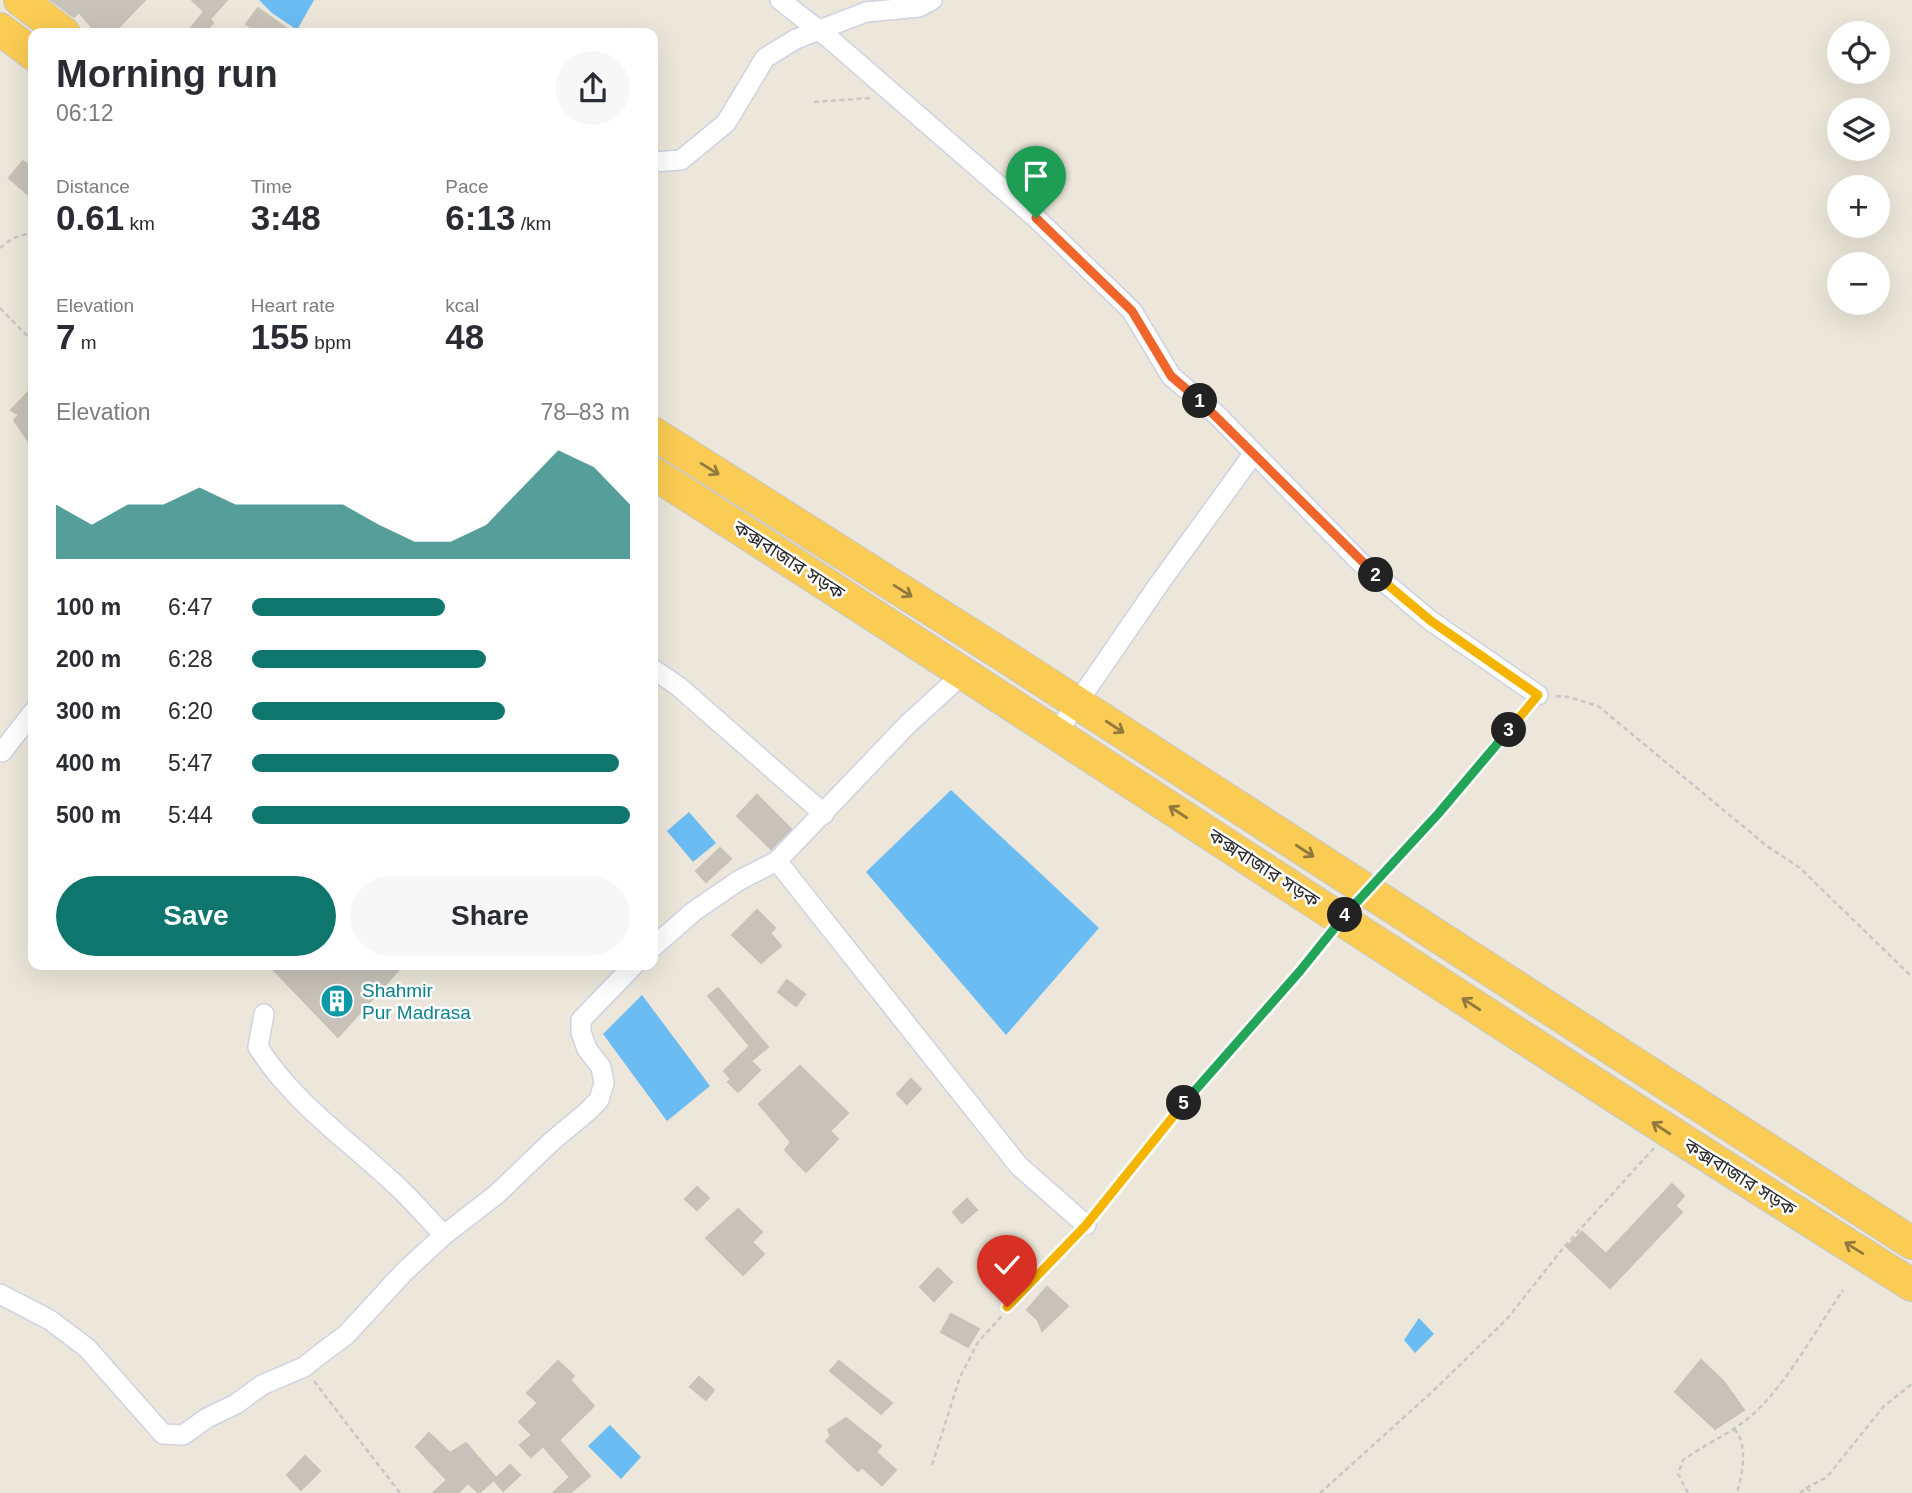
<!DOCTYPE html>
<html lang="en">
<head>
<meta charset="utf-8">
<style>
  body { margin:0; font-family:Arial,"Noto Sans Bengali",sans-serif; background:#f7f7f7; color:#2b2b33; height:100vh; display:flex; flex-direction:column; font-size:26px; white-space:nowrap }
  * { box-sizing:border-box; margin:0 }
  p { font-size:23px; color:#7c7c81 }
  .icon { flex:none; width:38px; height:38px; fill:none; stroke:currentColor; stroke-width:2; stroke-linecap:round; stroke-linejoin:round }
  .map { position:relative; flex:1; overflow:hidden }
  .details { position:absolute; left:28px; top:28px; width:630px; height:942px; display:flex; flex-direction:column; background:#fff; border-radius:14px; box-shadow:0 7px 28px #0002 }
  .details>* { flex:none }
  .tools { position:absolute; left:1827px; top:21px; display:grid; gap:14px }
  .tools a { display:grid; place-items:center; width:63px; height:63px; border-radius:50%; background:#fff; box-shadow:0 7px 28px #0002; font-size:35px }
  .pin { position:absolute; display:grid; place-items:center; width:60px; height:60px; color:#fff; margin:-72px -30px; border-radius:50% 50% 50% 0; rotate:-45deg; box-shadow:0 0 7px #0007 }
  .pin .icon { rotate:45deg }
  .km { position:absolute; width:35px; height:35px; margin:-18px; border-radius:50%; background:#222; color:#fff; font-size:19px; line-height:35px; text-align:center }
  .round { display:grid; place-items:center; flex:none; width:74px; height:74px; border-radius:37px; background:#f7f7f7 }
  .summary { display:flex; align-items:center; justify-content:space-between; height:119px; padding:0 28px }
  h1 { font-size:38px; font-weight:600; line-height:52px }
  .figures { display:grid; grid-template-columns:repeat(3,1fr); gap:10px; height:119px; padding:7px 28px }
  .figures div { display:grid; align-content:center }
  .figures b { font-size:35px; font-weight:600 }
  .figures small { font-size:19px; font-weight:400 }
  .figures p { font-size:19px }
  .chart { height:196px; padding:14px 28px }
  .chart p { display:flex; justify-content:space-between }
  .chart svg { width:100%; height:126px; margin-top:7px; fill:#0f766e; opacity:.7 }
  .primary-button { display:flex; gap:14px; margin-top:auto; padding:14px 28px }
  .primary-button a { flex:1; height:80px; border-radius:42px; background:#0f766e; color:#fff; font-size:28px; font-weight:600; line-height:80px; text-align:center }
  .primary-button a+a { background:#f7f7f7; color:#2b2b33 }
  ul { padding:0 28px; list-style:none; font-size:23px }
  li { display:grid; grid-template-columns:112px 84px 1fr; align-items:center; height:52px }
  li i { height:18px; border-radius:9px; background:#0f766e }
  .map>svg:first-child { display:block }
  .water { fill:#6abcf2 }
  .building { fill:#c7c3ba; stroke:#c7c3b4; stroke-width:2 }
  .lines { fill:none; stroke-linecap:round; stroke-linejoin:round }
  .minor-casing { stroke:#d0d1e3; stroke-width:22 }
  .trunk-casing { stroke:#c7c7c7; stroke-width:34 }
  .path { stroke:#c7c7c7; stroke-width:2.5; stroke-dasharray:5 3.5; stroke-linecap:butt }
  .minor { stroke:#fff; stroke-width:19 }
  .trunk { stroke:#facc54; stroke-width:32 }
  .oneway { stroke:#927a3e }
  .split-1-casing { stroke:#fff; stroke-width:14 }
  .split-2-casing { stroke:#fff; stroke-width:14 }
  .split-3-casing { stroke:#fff; stroke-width:14 }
  .split-4-casing { stroke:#fff; stroke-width:14 }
  .split-5-casing { stroke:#fff; stroke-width:14 }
  .split-6-casing { stroke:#fff; stroke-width:14 }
  .split-1 { stroke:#f0652b; stroke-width:9 }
  .split-2 { stroke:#f0652b; stroke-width:9 }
  .split-3 { stroke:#f5b400; stroke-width:9 }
  .split-4 { stroke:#22a559; stroke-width:9 }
  .split-5 { stroke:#22a559; stroke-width:9 }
  .split-6 { stroke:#f5b400; stroke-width:9 }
  .labels { text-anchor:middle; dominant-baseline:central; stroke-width:5; stroke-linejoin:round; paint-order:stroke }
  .street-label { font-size:19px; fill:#292929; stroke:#fff }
  .culture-label { font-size:19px; fill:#0d838f; stroke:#fff; text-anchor:start }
</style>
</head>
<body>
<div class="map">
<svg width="1912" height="1493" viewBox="0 0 1912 1493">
  <rect width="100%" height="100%" fill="#ece7da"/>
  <!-- water -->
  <g class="water">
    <polygon points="259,0 314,0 297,30 272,13"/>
    <polygon points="951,790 1099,928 1006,1035 866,872"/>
    <polygon points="689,812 716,843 693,862 667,831"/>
    <polygon points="642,995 710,1086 667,1121 603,1034"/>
    <polygon points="1419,1318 1434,1334 1415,1353 1404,1340"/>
    <polygon points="610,1425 641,1457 621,1479 588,1446"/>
  </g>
  <!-- building -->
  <g class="building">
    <polygon points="51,0 145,0 113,33 97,33 79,12 74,17"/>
    <polygon points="192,0 227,0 211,18"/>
    <polygon points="258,8 293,33 260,33 246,24"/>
    <polygon points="203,13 213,23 204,33 187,33"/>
    <polygon points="23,161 33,169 33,199 9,178"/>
    <polygon points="33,387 33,448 14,420 19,415 11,410"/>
    <polygon points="757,795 791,829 771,849 737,816"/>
    <polygon points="720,848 731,859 706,882 696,871"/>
    <polygon points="757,910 775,928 770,933 781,946 761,963 732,935"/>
    <polygon points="268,964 404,964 338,1037"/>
    <polygon points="787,980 805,994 796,1006 778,992"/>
    <polygon points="718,988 768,1047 751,1061 760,1070 738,1092 728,1082 740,1071 731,1079 724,1071 750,1046 708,996"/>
    <polygon points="800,1066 848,1113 830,1131 838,1139 806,1172 785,1150 791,1142 759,1104"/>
    <polygon points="911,1079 921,1089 907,1104 897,1094"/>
    <polygon points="1672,1184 1684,1196 1675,1206 1682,1212 1610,1288 1567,1247 1582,1232 1606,1254"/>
    <polygon points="697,1187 709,1198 697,1210 685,1199"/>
    <polygon points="967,1199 977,1210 962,1223 953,1212"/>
    <polygon points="738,1209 762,1232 752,1242 764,1254 743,1275 706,1238"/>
    <polygon points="938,1268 952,1282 934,1301 920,1287"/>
    <polygon points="1047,1287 1068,1306 1042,1331 1038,1320 1027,1310"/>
    <polygon points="951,1314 979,1329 968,1347 941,1332"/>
    <polygon points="1701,1360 1724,1382 1744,1410 1715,1429 1675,1392"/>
    <polygon points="558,1361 574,1376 570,1380 594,1406 559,1440 590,1476 570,1493 553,1493 570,1477 543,1446 531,1457 520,1445 532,1435 519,1422 538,1403 527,1393"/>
    <polygon points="839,1361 892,1403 881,1414 830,1371"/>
    <polygon points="699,1377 714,1390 706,1400 690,1387"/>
    <polygon points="846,1418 881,1446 876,1452 896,1470 882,1485 862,1467 858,1471 826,1441 831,1436 828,1430"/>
    <polygon points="429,1433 450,1453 466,1443 496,1478 510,1465 520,1475 503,1491 494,1480 479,1493 468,1483 458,1493 433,1493 447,1480 416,1447"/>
    <polygon points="305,1456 320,1471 301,1490 287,1475"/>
  </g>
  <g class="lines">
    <defs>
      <g id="minor">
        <polyline points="780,0 830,39 1036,218 1132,311 1171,376 1217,415 1359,561 1431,621 1538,695"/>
        <polyline points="653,162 681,160 726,123 765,58 796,39 866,12 919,7 932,0"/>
        <polyline points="653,669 678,686 824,814"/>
        <polyline points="1056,734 1159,584 1254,453"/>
        <polyline points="0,751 2,752 33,712"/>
        <polyline points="777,861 1019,1166 1086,1225"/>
        <polyline points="653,947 693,912 738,881 777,861 908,724 965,672"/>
        <path d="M264 1014 258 1047C294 1104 351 1142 399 1188 415 1203 429 1220 444 1235"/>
        <polyline points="0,1294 50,1320 87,1348 163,1434 183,1435 207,1418 236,1404 262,1385 304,1367 319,1355 346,1335 404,1272 444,1235 497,1194 551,1142 587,1112 599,1100 604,1083 601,1067 587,1049 581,1032 581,1020 635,964"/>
      </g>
      <g id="trunk">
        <polyline points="20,0 64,33"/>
        <polyline points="0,29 33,54"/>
        <polyline points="653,433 1003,655 1912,1243"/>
        <path d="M653 473C1074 742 1488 1020 1912 1285"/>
      </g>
    </defs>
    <!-- minor casing -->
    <use href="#minor" class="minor-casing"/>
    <!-- trunk casing -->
    <use href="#trunk" class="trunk-casing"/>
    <!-- path -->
    <g class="path">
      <polyline points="814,102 870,98"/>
      <polyline points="0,248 13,238 33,232"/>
      <polyline points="0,308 33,342"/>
      <polyline points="1556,696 1569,697 1598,706 1767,846 1800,868 1912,977"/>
      <polyline points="1384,872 1527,709"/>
      <polyline points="1097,1211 1205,1076 1326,937"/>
      <polyline points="314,1381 400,1493"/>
      <path d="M1734 1429C1749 1443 1742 1476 1737 1493"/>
      <polyline points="932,1465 960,1377 978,1342 1074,1237"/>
      <polyline points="1806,1488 1827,1477 1884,1406 1912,1384"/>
      <polyline points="1320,1493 1432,1392 1507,1319 1564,1247 1654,1148"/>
      <path d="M1688 1493 1678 1474 1683 1460C1705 1444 1730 1434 1751 1416 1785 1387 1817 1328 1843 1290"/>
      <polyline points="1800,1493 1806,1488 1813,1493"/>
    </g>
    <!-- minor -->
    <use href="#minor" class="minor"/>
    <!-- trunk -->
    <use href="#trunk" class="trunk"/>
  </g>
  <!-- one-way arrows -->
  <defs><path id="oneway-shaft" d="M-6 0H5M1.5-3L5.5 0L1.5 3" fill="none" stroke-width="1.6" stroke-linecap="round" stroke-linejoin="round" transform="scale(1.75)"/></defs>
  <g class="oneway">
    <use href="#oneway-shaft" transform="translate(710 469) rotate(32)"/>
    <use href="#oneway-shaft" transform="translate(903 591) rotate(32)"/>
    <use href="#oneway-shaft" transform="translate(1115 727) rotate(33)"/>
    <use href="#oneway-shaft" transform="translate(1178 812) rotate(-147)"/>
    <use href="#oneway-shaft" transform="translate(1305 851) rotate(33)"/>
    <use href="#oneway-shaft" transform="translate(1471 1004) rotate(-147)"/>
    <use href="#oneway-shaft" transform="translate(1661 1128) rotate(-147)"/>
    <use href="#oneway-shaft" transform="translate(1854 1248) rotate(-148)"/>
  </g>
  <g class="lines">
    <defs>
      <polyline id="split-1" points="1036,218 1132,311 1171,376 1200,401"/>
      <polyline id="split-2" points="1200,401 1376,575"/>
      <polyline id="split-3" points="1376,575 1431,621 1538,695 1509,730"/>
      <polyline id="split-4" points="1345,915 1438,814 1509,730"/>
      <polyline id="split-5" points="1184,1103 1300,971 1345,915"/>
      <polyline id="split-6" points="1007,1307 1086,1225 1184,1103"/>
    </defs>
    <!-- split-1 casing -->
    <use href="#split-1" class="split-1-casing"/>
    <!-- split-2 casing -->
    <use href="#split-2" class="split-2-casing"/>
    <!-- split-3 casing -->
    <use href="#split-3" class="split-3-casing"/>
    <!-- split-4 casing -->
    <use href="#split-4" class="split-4-casing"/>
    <!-- split-5 casing -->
    <use href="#split-5" class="split-5-casing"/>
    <!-- split-6 casing -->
    <use href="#split-6" class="split-6-casing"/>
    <!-- split-1 -->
    <use href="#split-1" class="split-1"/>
    <!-- split-2 -->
    <use href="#split-2" class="split-2"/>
    <!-- split-3 -->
    <use href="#split-3" class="split-3"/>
    <!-- split-4 -->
    <use href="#split-4" class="split-4"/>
    <!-- split-5 -->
    <use href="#split-5" class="split-5"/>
    <!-- split-6 -->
    <use href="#split-6" class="split-6"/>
  </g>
  <!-- icons -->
  <defs>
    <symbol id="building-disc" viewBox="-11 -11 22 22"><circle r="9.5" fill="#0f9aa8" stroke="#fff"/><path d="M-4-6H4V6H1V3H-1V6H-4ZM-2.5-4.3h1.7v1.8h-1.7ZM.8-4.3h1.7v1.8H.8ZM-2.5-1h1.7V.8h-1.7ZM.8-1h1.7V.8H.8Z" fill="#fff"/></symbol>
  </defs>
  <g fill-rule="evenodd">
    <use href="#building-disc" x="318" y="982" width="38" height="38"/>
  </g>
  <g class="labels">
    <!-- street labels -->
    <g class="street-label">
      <text transform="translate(789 560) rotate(33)">কক্সবাজার সড়ক</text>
      <text transform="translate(1264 868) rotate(33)">কক্সবাজার সড়ক</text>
      <text transform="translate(1740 1177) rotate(32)">কক্সবাজার সড়ক</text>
    </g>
    <!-- culture labels -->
    <g class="culture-label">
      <text x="362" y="990">Shahmir<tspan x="362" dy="22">Pur Madrasa</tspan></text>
    </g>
  </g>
</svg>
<div class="tools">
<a><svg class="icon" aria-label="locate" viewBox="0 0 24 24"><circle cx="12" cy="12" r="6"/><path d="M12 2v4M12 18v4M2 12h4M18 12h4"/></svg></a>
<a><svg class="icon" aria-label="layers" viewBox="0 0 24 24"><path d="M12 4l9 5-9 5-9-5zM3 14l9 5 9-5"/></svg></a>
<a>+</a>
<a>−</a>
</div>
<div class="pin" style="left:1036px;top:218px;background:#1e9e55"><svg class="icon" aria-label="arrive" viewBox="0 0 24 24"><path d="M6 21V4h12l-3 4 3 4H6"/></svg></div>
<div class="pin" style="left:1007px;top:1307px;background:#d93025"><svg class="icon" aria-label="check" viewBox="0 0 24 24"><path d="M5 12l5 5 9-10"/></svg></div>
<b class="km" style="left:1200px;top:401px">1</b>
<b class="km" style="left:1376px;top:575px">2</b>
<b class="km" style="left:1509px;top:730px">3</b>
<b class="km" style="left:1345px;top:915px">4</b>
<b class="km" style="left:1184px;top:1103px">5</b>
<section class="details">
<div class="summary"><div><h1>Morning run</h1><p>06:12</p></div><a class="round"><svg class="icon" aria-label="share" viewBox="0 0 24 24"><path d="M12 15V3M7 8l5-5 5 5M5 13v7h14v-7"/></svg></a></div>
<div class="figures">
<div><p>Distance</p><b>0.61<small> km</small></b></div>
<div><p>Time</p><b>3:48</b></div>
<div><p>Pace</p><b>6:13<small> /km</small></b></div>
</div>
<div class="figures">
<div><p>Elevation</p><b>7<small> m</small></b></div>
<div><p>Heart rate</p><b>155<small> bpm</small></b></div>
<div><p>kcal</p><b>48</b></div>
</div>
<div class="chart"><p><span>Elevation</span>78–83 m</p>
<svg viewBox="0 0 160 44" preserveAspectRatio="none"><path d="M0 44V25L10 32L20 25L30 25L40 19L50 25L60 25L70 25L80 25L90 32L100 38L110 38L120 32L130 19L140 6L150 12L160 25V44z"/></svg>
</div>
<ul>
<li><b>100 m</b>6:47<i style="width:51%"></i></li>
<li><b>200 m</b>6:28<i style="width:62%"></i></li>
<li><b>300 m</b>6:20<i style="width:67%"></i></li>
<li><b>400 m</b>5:47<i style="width:97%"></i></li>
<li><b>500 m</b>5:44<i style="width:100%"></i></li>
</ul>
<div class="primary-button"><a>Save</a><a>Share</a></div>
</section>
</div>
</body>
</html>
